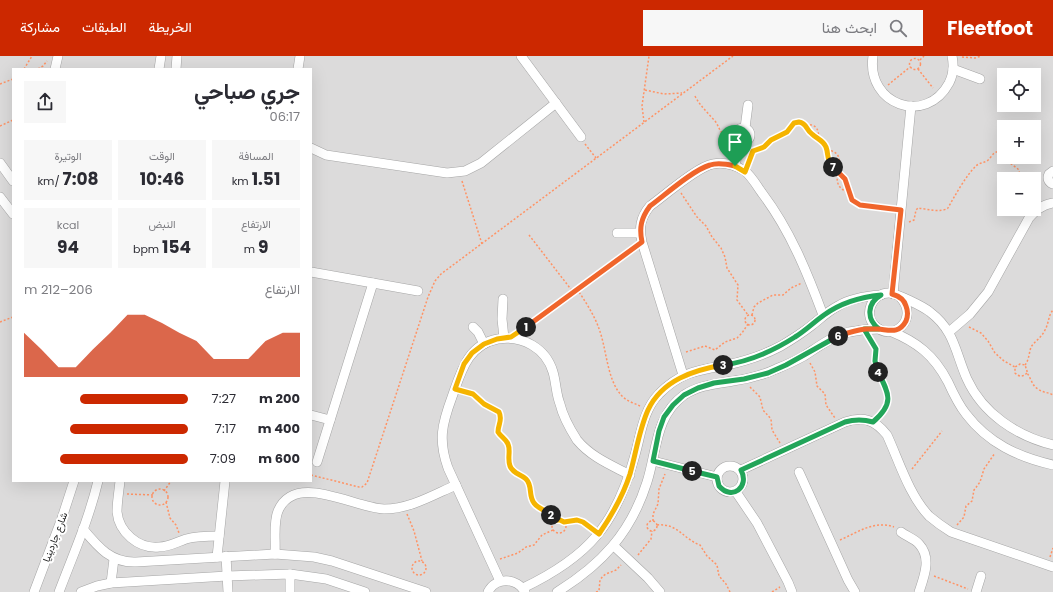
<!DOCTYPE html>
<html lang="ar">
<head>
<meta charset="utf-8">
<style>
  body { margin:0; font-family:Poppins,Vazirmatn,sans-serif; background:#f7f7f7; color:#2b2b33; direction:rtl; height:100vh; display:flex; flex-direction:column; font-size:15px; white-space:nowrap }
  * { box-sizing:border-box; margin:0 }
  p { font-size:13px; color:#7c7c81 }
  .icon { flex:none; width:22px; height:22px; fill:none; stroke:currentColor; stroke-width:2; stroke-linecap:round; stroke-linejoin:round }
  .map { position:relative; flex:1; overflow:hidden; direction:ltr }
  .details { position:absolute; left:12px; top:12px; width:300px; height:414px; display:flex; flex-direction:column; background:#fff; border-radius:0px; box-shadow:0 4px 16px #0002; direction:rtl }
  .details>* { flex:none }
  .fabs { position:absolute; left:997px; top:12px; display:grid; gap:8px }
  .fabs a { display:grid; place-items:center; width:44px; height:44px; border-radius:0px; background:#fff; box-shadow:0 4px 16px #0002; font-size:20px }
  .pin { position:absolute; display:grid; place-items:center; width:34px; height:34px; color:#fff; margin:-41px -17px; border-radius:50% 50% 50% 0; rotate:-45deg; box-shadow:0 0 4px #0007 }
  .pin .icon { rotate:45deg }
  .km { position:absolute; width:20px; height:20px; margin:-10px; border-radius:50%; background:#222; color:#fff; font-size:11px; line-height:20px; text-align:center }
  .round { display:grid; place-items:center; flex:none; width:42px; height:42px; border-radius:0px; background:#f7f7f7 }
  .head { display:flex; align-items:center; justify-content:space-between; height:68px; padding:0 12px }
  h1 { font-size:22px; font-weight:700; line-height:30px }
  .metrics { display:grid; grid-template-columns:repeat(3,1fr); gap:6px; height:68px; padding:4px 12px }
  .metrics div { display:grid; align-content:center; border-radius:0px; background:#f7f7f7; text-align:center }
  .metrics b { font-size:17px; font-weight:700 }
  .metrics small { font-size:11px; font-weight:400 }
  .metrics p { font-size:11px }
  .chart { height:112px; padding:8px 12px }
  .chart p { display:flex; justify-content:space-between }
  .chart svg { width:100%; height:72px; margin-top:4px; fill:#cc2800; opacity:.7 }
  ul { padding:0 12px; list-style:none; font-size:13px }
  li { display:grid; grid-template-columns:64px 48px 1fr; align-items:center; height:30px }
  li i { height:10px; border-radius:5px; background:#cc2800 }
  header { display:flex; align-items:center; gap:24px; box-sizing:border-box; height:56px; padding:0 20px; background:#cc2800; color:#fff }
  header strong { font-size:19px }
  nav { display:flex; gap:22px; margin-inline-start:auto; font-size:14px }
  .search { width:280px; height:36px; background:#f7f7f7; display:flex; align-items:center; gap:10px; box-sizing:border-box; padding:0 14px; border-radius:0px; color:#7c7c81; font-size:15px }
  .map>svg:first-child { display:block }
  .residential { fill:#dcdbdb; fill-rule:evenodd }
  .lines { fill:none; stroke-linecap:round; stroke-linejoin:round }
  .minor-casing { stroke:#a5a5a5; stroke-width:10 }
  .path { stroke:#ff9365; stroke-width:1.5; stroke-dasharray:2 2; stroke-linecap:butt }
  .minor { stroke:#fff; stroke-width:9 }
  .split-1-casing { stroke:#fff; stroke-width:8 }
  .split-2-casing { stroke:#fff; stroke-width:8 }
  .split-3-casing { stroke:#fff; stroke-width:8 }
  .split-4-casing { stroke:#fff; stroke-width:8 }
  .split-5-casing { stroke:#fff; stroke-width:8 }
  .split-6-casing { stroke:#fff; stroke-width:8 }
  .split-7-casing { stroke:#fff; stroke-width:8 }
  .split-8-casing { stroke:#fff; stroke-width:8 }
  .split-1 { stroke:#f0652b; stroke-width:5 }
  .split-2 { stroke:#f5b400; stroke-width:5 }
  .split-3 { stroke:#f5b400; stroke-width:5 }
  .split-4 { stroke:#22a559; stroke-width:5 }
  .split-5 { stroke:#22a559; stroke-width:5 }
  .split-6 { stroke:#22a559; stroke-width:5 }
  .split-7 { stroke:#f0652b; stroke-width:5 }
  .split-8 { stroke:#f5b400; stroke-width:5 }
  .labels { text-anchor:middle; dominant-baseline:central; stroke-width:4; stroke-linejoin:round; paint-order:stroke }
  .street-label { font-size:10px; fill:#1e1e1e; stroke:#fff }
</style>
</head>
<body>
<header>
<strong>Fleetfoot</strong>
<div class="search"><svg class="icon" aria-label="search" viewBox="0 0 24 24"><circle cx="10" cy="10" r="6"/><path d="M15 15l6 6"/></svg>ابحث هنا</div>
<nav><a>الخريطة</a><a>الطبقات</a><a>مشاركة</a></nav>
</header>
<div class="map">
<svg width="1053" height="536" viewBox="0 0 1053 536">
  <rect width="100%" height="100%" fill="#f0eee3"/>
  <!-- residential -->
  <path class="residential" d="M0 0H1053V536H0ZM13 13H311V425H13ZM1004 19H1034V49H1004ZM1004 71H1034V101H1004ZM1004 123H1034V153H1004Z"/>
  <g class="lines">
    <defs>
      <g id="minor">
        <polyline points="521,0 581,81"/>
        <path d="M873 0C866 49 926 70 949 27 953 19 954 9 952 0"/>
        <polyline points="55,13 58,0"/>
        <polyline points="159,13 161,0"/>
        <polyline points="176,13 177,0"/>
        <polyline points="298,13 300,0"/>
        <polyline points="953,13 980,23"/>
        <polyline points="745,72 748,49"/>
        <circle cx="743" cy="79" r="7"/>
        <polyline points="311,92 326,99 447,117 465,115 481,107 556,47"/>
        <polyline points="0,107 13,125"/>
        <polyline points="735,110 740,84"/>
        <path d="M1053 115 1049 118C1047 122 1048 126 1053 128"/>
        <polyline points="0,141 13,158"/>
        <polyline points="617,177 640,177"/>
        <polyline points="311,216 418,235"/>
        <polyline points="893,238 911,50"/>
        <path d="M901 242C919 263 893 287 875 270 863 258 872 237 889 237 896 237 924 251 930 256 955 275 955 296 967 323 983 358 1017 380 1053 389"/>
        <polyline points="503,243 502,263 504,282"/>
        <polyline points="473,271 478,276 484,288"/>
        <path d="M890 275C917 286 934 299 948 326 953 337 958 348 966 358 988 387 1018 401 1053 409"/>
        <path d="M949 276 970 258 988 236 1029 162C1036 154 1042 149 1053 147"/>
        <path d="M683 319 642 186C639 172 640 162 650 150 664 140 698 110 713 108 724 106 735 109 745 115 752 121 757 130 762 137 790 174 807 216 823 259"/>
        <polyline points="311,359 330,364"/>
        <polyline points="653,405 717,421"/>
        <polyline points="317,406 373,227"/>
        <circle cx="730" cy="423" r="13"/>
        <path d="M741 414 845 366C864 360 875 364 887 379 899 405 909 439 929 460 936 466 943 471 951 476L1053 511"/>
        <polyline points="799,416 848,524 855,536"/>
        <path d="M120 425C119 435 117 446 117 456 119 476 138 493 159 491 169 491 177 486 186 483 197 480 208 480 219 480"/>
        <polyline points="736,436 757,467 788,526 792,536"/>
        <path d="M83 473C98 491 111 507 136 506L275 498 314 501 332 505 426 536"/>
        <path d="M901 476C906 480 915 483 919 488 932 502 924 521 919 536"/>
        <polyline points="614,490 648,522 660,536"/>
        <path d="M275 498C276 484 273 467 278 455 295 415 354 452 384 453 410 453 433 439 456 429"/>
        <polyline points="226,500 228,536"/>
        <polyline points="217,501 225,425"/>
        <path d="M500 525 448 412C438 384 442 368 452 341 461 316 468 288 498 283 522 279 546 292 553 316 556 326 556 338 560 348 563 361 570 373 577 384 591 401 611 409 630 419"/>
        <polyline points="111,527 114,503"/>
        <path d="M523 532C588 501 616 469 635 399 641 378 643 354 659 338 680 316 699 314 727 309 745 305 764 299 781 290 791 284 802 277 811 270 820 263 828 255 838 250 851 242 866 240 881 239"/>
        <polyline points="34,536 62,462 74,425"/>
        <path d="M59 536C73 499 89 463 98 425"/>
        <polyline points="81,536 97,530 111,527 227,520 290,518 326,523 365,536"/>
        <polyline points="290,536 290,518"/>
        <path d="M488 536C496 520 517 522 525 536"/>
        <path d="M557 536C601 509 631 477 647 426 657 395 655 360 684 339 699 329 716 328 733 325 748 323 763 319 776 313 786 309 795 305 804 300 818 291 832 280 849 276 859 274 869 273 879 273"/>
        <polyline points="976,536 981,520"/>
      </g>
    </defs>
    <!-- minor casing -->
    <use href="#minor" class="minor-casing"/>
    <!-- path -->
    <g class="path">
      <polyline points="962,1 975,2 981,0"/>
      <circle cx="915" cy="8" r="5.5"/>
      <polyline points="920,4 924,0"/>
      <polyline points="24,13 32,0"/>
      <polyline points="38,13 43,10 47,5"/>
      <polyline points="918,13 933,32"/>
      <polyline points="0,28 13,23"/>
      <polyline points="888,29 910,11"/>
      <polyline points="645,34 664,38 682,37"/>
      <path d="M695 40C700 50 708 57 715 65 718 69 719 73 722 77L729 79H733"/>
      <polyline points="644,66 642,50 649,0"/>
      <path d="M806 69C815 67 820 74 818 82"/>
      <polyline points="0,70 13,64"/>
      <polyline points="585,88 596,102"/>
      <path d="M827 94C856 98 820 128 850 137"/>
      <polyline points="1006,101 1010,107 1018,113 1022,123"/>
      <polyline points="749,107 753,95 764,91 771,84 785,77 794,67 802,66 806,69 812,78 824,87 826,92 828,106 845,123 852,144 860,149 893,153"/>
      <polyline points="462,125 482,188"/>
      <polyline points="1034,136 1040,142"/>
      <polyline points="681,137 697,161 706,170 712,181 721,192 725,201 727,212 738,229 737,244 748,259"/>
      <path d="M909 166 914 164 916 154 918 152C927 153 941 157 948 152 954 141 967 118 976 110 979 107 983 107 987 105 993 100 994 92 1004 98"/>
      <polyline points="529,179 573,236"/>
      <path d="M577 233C585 245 593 257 598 270 607 292 606 321 621 339 626 345 634 347 640 350"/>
      <circle cx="750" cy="264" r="5"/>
      <polyline points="752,259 754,251 758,247 773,239 783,239 791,232 802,227"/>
      <polyline points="0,266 13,261"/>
      <polyline points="969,271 981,277 988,285 995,297 1004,305 1015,311"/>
      <polyline points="521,274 634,192"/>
      <path d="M869 282C871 285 874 289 876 292 878 298 874 305 876 311 881 328 899 344 880 360"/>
      <polyline points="686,296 705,290 715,294 725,286 737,282 742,277 748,268"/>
      <polyline points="810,307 815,316 817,330 825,338 826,349 835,362"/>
      <path d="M1025 309C1029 304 1029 297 1031 291 1035 285 1042 281 1045 274 1049 267 1048 260 1053 254"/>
      <path d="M1027 317C1023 321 1019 321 1015 317V311L1020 308 1025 309 1027 315V317C1031 322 1032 330 1038 333 1043 337 1048 336 1053 339"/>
      <polyline points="750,331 760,341 763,354 771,363 772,374 780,387"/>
      <path d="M465 335 473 338 484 348 499 356C503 364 498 368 498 376 501 381 505 383 508 388 512 396 506 406 513 414 517 420 526 420 529 427 533 434 529 441 534 447 540 456 548 453 555 464"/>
      <polyline points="912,413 942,375"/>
      <polyline points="311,419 359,431 362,431 367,427 428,241 435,225 441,218 733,0"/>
      <circle cx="160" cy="441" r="8"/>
      <polyline points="164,435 171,425"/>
      <polyline points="127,438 153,439"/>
      <polyline points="166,446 170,462 176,469 179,477"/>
      <polyline points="407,458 414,475 422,505"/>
      <circle cx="559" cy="470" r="7"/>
      <path d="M564 465C574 463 583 464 592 471"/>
      <polyline points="653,465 653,458 658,448 659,433 665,418"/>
      <circle cx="652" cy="470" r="5"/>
      <path d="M657 469C678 467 683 483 700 489L707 500 717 509 719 520 726 528 730 536"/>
      <polyline points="957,469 964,461 966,450 972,445 974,434 980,426 984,413 995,397"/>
      <path d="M840 484C858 476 875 464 894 471"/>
      <polyline points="638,499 651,483 652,475"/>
      <polyline points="1050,501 1053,492"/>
      <polyline points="500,503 518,497 526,491 534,489 542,479 553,474"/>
      <circle cx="419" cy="512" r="7"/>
      <polyline points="934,520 968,533"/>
      <polyline points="596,536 599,535 600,524 603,520 606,518 616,514 621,509"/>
      <polyline points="772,536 780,531"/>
    </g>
    <!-- minor -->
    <use href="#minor" class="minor"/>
  </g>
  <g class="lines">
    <defs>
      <path id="split-1" d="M526 271 642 186C639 172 641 162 650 150 665 139 693 114 710 109 718 106 727 108 735 110"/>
      <path id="split-2" d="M526 271 511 281 497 283 484 288 472 297 464 308 455 333 473 338 484 348 499 356C503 364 498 368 498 376 501 381 506 383 508 388 511 395 507 402 510 410 513 418 521 418 526 423 533 430 528 439 534 447 538 453 546 454 551 459"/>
      <path id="split-3" d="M551 459 555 464H560L564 466 577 464 583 466 599 478C612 459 623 440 630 418 636 397 639 374 648 354 662 324 694 314 723 309"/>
      <path id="split-4" d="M723 309C749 306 773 295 795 281 805 275 814 266 824 259 842 246 860 241 881 239 867 247 866 263 879 273H864L876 293 875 305 878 316"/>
      <path id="split-5" d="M692 415 717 421 719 430C732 445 750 431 741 414L845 366C855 363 863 363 873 366 894 348 890 339 878 316"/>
      <polyline id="split-6" points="692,415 653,405 659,375 664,361 673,349 684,339 698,332 714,327 744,323 768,317 786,309 838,280"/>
      <path id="split-7" d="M833 111 845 123 852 144 860 149 901 154 892 238C899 240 904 243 906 250 908 255 908 260 906 265 899 278 890 274 878 273 874 273 870 273 866 273 856 274 847 277 838 280"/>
      <path id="split-8" d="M735 110 745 116 753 95 764 91 771 84 787 76 794 67 799 66C807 67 806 74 812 78 817 83 823 84 826 91 829 99 826 104 833 111"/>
    </defs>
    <!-- split-1 casing -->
    <use href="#split-1" class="split-1-casing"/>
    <!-- split-2 casing -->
    <use href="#split-2" class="split-2-casing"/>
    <!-- split-3 casing -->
    <use href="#split-3" class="split-3-casing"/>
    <!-- split-4 casing -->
    <use href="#split-4" class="split-4-casing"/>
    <!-- split-5 casing -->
    <use href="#split-5" class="split-5-casing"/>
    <!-- split-6 casing -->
    <use href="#split-6" class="split-6-casing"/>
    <!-- split-7 casing -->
    <use href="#split-7" class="split-7-casing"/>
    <!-- split-8 casing -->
    <use href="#split-8" class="split-8-casing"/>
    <!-- split-1 -->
    <use href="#split-1" class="split-1"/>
    <!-- split-2 -->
    <use href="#split-2" class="split-2"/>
    <!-- split-3 -->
    <use href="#split-3" class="split-3"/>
    <!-- split-4 -->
    <use href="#split-4" class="split-4"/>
    <!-- split-5 -->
    <use href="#split-5" class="split-5"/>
    <!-- split-6 -->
    <use href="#split-6" class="split-6"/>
    <!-- split-7 -->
    <use href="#split-7" class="split-7"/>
    <!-- split-8 -->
    <use href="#split-8" class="split-8"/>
  </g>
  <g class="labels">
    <!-- street labels -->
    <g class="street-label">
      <text transform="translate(55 481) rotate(-69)">شارع جاردينيا</text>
    </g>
  </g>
</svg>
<div class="fabs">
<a><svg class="icon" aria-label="locate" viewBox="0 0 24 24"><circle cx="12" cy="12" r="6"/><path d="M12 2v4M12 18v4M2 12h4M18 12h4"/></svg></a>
<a>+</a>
<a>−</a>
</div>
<div class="pin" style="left:735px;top:110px;background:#1e9e55"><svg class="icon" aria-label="arrive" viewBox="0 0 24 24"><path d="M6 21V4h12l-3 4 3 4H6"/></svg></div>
<b class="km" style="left:526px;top:271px">1</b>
<b class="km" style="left:551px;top:459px">2</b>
<b class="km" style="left:723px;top:309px">3</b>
<b class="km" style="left:878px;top:316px">4</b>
<b class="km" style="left:692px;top:415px">5</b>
<b class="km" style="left:838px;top:280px">6</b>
<b class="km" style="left:833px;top:111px">7</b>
<section class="details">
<div class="head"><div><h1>جري صباحي</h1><p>06:17</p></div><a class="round"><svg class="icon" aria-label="share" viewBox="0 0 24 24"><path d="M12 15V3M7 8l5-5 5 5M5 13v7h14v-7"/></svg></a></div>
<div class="metrics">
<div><p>المسافة</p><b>1.51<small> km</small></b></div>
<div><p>الوقت</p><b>10:46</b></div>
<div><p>الوتيرة</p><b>7:08<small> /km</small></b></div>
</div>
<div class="metrics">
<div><p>الارتفاع</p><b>9<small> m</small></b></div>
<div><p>النبض</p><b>154<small> bpm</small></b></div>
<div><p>kcal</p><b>94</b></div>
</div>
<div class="chart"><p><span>الارتفاع</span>206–212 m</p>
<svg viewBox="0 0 160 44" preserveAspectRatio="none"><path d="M0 44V17L10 27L20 38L30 38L40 27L50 17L60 6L70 6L80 11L90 17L100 22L110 33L120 33L130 33L140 22L150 17L160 17V44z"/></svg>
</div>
<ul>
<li><b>200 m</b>7:27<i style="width:66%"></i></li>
<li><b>400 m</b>7:17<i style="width:72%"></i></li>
<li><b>600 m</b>7:09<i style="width:78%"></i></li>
</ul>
</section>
</div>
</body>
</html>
